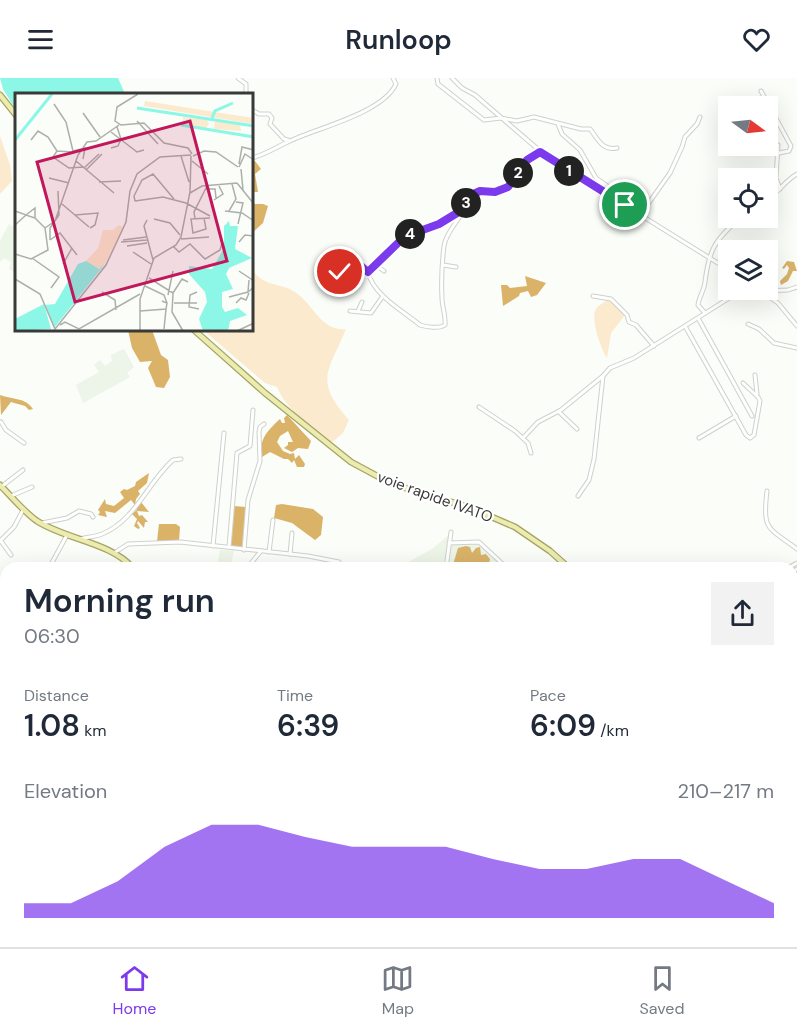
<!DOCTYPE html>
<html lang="en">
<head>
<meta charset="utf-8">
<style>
  body { margin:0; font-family:"DM Sans",sans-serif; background:#f2f2f3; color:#1f2937; height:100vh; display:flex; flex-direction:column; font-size:22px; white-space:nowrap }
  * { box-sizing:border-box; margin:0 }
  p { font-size:20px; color:#747a83 }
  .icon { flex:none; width:33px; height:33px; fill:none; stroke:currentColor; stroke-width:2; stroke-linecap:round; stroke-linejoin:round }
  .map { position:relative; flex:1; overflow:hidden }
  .panel { position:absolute; left:0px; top:484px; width:798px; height:386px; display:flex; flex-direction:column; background:#fff; border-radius:18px 18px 0 0; box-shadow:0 6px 24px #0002 }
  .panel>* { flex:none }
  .needle { width:39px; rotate:105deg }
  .tools { position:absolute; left:718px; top:18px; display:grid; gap:12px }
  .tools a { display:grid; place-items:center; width:60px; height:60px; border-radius:0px; background:#fff; box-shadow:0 6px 24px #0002; font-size:30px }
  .pin { position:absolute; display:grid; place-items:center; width:51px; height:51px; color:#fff; margin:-26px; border:3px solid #fff; border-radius:50%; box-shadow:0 2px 6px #0007 }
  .km { position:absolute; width:30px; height:30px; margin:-15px; border-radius:50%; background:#222; color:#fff; font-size:16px; line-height:30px; text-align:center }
  .round { display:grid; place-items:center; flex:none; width:63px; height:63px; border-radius:0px; background:#f2f2f3 }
  .headline { display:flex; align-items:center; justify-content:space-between; height:102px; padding:0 24px }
  h1 { font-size:33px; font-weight:600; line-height:45px }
  .stats { display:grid; grid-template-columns:repeat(3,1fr); gap:9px; height:102px; padding:6px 24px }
  .stats div { display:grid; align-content:center }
  .stats b { font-size:30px; font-weight:600 }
  .stats small { font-size:16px; font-weight:400 }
  .stats p { font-size:16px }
  .chart { height:168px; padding:12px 24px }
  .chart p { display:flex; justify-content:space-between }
  .chart svg { width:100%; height:108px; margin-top:6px; fill:#7c3aed; opacity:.7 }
  header { display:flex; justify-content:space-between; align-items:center; height:78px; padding:0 24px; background:#fff; font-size:27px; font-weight:600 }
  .dock { display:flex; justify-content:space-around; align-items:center; height:84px; border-top:2px solid #e0e1e3; background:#fff; font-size:16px; color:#747a83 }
  .dock a { display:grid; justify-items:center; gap:3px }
  .dock .selected { color:#7c3aed }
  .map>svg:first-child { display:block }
  .built { fill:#edf4e8 }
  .green { fill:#fbeacd }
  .forest { fill:#dab369 }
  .water { fill:#8cf7e6 }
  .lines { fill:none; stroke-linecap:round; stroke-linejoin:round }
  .taxiway { stroke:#bfc2be; stroke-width:6 }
  .minor-casing { stroke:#ced1cc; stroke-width:5 }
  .major-casing { stroke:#a6a464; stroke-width:7 }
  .minor { stroke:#fff; stroke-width:3 }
  .major { stroke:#ecebb0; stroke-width:4.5 }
  .route-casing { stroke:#fff; stroke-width:12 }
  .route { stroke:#7c3aed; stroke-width:8 }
  .labels { text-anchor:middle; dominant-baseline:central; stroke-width:4.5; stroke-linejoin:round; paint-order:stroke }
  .street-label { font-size:15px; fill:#393a38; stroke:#fff }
  .inset-river { fill:none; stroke:#8cf7e6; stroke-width:3 }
  .inset-road { fill:none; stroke:#adafab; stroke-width:1.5 }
  .view { fill:#c2185b; fill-opacity:0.15; stroke:#c2185b; stroke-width:3 }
  .inset-edge { fill:none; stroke:#393a38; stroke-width:3 }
</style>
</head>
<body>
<header><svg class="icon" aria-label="menu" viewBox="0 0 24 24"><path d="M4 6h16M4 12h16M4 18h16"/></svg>Runloop<svg class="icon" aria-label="heart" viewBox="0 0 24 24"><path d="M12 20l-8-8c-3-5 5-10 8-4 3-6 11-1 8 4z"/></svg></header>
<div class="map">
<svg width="797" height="869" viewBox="0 0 797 869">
  <rect width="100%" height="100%" fill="#fafdf8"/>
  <!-- built -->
  <g class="built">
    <polygon points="9,146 16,150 16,195 9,191 11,184 4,180 0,184 0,163"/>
    <polygon points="124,271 134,289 127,295 130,299 83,325 76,307 99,294 94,287 100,282 105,288 112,283 111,277"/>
    <polygon points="449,457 450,466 478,465 505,490 400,490 399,489 432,471"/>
    <polygon points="220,472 234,473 230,490 217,490"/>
    <polygon points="792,735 797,736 797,869 707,869 708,865 706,864 792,864"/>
  </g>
  <!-- green -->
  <g class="green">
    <polygon points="0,58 10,87 12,103 0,116"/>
    <path d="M252 191C264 211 283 203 299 217 314 229 323 254 346 251 329 293 313 302 349 342L343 355 331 365C313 350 286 332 277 309L265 305 203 252H252Z"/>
    <path d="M607 221 610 222 625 237 611 255 607 280C601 271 590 241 596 231 599 226 604 226 607 221Z"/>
    <polygon points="792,822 797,822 797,869 769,869 772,864 792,864"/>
  </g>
  <!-- forest -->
  <g class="forest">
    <polygon points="252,83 255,83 261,91 255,96 258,114 252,114"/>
    <polygon points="252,126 263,126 268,128 263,145 252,155"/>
    <polygon points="787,183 794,184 797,193 793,193 788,203 781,207 780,203 787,196 789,190 787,187 784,191 782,190"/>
    <polygon points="525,198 546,205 537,217 531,219 528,213 520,215 519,218 503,228 501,207 507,207 510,210 527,208"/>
    <polygon points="128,252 152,252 161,277 168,282 170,299 164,310 156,309 148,290 152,283 140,284 132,270"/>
    <path d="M0 317C13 322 25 319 33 331L29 332 25 328 11 324 1 337Z"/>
    <path d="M287 337 311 363 308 371 298 370 292 374 284 370 288 367V364H293L288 353 280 358 277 364 283 373 290 376 294 375 295 381 299 377 305 386 304 389H297L294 382 292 385 288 381H284L270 374 262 379C258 362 268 352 280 341L282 345H285L284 340Z"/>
    <polygon points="149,395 147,405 138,413 140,416 136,421 135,427 131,422 115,435 105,433 107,439 98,437 100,434 98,432 105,421 106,426 114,428 124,420 120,414 124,411 127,412 135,408 136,404"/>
    <polygon points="141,424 149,434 137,433 139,438 142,437 148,444 145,444 144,450 138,443 137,445 140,450 138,451 134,448 137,441 132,436 137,432 135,430"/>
    <polygon points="282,426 313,431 323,439 321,457 315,462 292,445 274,440 276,427"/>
    <polygon points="234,428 246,429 243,469 230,468"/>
    <polygon points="159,446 176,446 180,449 179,463 157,463"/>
    <polygon points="466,468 470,469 472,475 476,470 480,469 481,477 486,476 490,481 488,490 452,490 458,470"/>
  </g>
  <!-- water -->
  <g class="water">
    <polygon points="0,0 118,0 125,16 16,16 16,32 3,11"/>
    <polygon points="0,646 6,652 6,715 0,724"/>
    <polygon points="0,802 6,811 6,864 73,864 79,869 0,869"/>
  </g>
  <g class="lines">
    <!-- taxiway -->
    <g class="taxiway">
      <polyline points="792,815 797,818"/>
      <polyline points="765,869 767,864"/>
    </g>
    <defs>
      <g id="minor">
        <polyline points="238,0 246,6 246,16"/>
        <path d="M437 0 438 6 484 42 501 40 517 43 534 39 581 51H590C598 61 602 73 617 70"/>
        <polyline points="452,0 462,10 475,17 547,79 729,192"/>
        <polyline points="761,13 791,68 789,73 779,75"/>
        <polyline points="252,32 259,36 269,36 272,40 270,46 284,61 288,62"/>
        <polyline points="558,46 562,56 580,72 596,100 616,114 623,124"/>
        <polyline points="778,67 776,100 780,111"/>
        <path d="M252 80C267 76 276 69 290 63 317 50 383 35 396 6L393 0"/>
        <path d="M768 122C778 114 786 102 797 96"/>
        <path d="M465 127C461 142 446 153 444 168 442 185 441 203 442 220 442 229 446 237 445 247 439 251 426 249 420 247 403 233 373 217 368 194L399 164 409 157 439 145 462 132 469 118 480 113 495 114 508 109 527 82 540 74"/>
        <polyline points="641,136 670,95 682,69 685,59 697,46 700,39"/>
        <polyline points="375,187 384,193"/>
        <polyline points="443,187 456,189"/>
        <polyline points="340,194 353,185 362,189 368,194"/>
        <polyline points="759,212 778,225 797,248"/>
        <polyline points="764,213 788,212 797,209"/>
        <polyline points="593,218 611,221 627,237 629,244 636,247 654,268"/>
        <polyline points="350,233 371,235 383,218"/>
        <polyline points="358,233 362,224"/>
        <path d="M705 235 698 227C699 219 704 213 705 204 709 171 715 162 740 140"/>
        <polyline points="698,240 752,338"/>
        <polyline points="748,246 759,251 774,265 797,270"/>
        <polyline points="685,248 746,357 750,360 754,357 760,323 758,319 743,305"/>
        <polyline points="755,297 757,316"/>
        <polyline points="479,329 515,353 528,365 531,375"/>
        <polyline points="559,334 577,351"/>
        <polyline points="1,344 6,352 24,365"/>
        <polyline points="523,360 538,344 561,332 603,298 610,290 634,280 742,212"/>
        <polyline points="699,360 736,338"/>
        <polyline points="1,409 23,392"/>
        <path d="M767 413C762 453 768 449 797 471"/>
        <polyline points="11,418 32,409"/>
        <polyline points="578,418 589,402 594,381 603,298"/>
        <polyline points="42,445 67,440 79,433 91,436 93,439"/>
        <path d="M79 461C87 459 95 459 102 456 135 443 148 404 173 382L181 381"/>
        <polyline points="0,462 11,477"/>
        <polyline points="0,463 14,449 23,432"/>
        <polyline points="449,465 479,464 507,490"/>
        <polyline points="213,468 224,355"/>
        <polyline points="229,469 237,375 250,368 253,332"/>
        <polyline points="244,472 248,422 260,383 259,354 260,349 264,346"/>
        <polyline points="269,474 273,442"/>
        <polyline points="114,475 128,466 180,464 308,478 339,484 340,486 336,490"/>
        <polyline points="290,476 292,455"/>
        <polyline points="49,490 67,457"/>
        <polyline points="247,490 261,473"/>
        <polyline points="446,490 451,454"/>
        <polyline points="788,490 797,485"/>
        <polyline points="792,494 797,491"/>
        <polyline points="0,506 5,516 4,519 6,523"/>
        <polyline points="0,543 6,545"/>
        <polyline points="792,618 797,616"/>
        <polyline points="792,661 797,659"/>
        <polyline points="0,746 6,749"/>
        <polyline points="0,761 6,763"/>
        <polyline points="0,771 6,768"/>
        <polyline points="95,864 107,866"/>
        <polyline points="424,864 428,867"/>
        <polyline points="333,869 333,864"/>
        <polyline points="409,869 410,864"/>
        <polyline points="511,869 513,864"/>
      </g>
      <g id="major">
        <polyline points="0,17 16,37"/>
        <polyline points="194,252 265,315 351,384 392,406 471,430 515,449 550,473 569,490"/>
        <path d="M0 407C12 419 24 434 37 443 67 462 110 464 133 490"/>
        <polyline points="617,864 617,869"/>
      </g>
    </defs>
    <!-- minor casing -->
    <use href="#minor" class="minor-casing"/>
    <!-- major casing -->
    <use href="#major" class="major-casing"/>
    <!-- minor -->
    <use href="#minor" class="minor"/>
    <!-- major -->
    <use href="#major" class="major"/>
  </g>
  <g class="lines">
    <defs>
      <polyline id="route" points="340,194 353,185 362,189 368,194 399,164 409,157 439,146 462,132 469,118 480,113 495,114 508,109 527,82 540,74 625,127"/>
    </defs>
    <!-- route casing -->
    <use href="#route" class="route-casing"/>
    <!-- route -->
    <use href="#route" class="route"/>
  </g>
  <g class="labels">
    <!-- street labels -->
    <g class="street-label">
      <text transform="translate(435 419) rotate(20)">voie rapide IVATO</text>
    </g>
  </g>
  <!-- overview -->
  <g transform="translate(15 15)">
    <rect width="238" height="238" fill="#fafdf8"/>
    <path d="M130 8 238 25V31L129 13ZM168 24 192 27 194 31 191 35 168 32ZM200 28 225 32 226 38 199 36ZM104 132 108 134 90 171 84 176 74 172 71 168 83 155 88 137H98Z" fill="#fbeacd"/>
    <path d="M214 128 215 133H223L220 156 237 165 214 175 211 181 218 196 207 199V214L210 219 223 215 232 222 215 228 213 238H188L184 226 192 209 190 199 174 181V173L197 176 209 155V133ZM71 168 84 176 90 171 39 235 30 212 40 211 63 171ZM29 211 36 236 0 238V226Z" fill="#8cf7e6"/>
    <path class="inset-river" d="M122 15 239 33M197 25 200 18 218 10M166 32 239 44M0 47 37 1"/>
    <path class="inset-road" d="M123 1 102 14 100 28 106 32 129 30 149 50 173 55 177 61M39 11 51 29 58 58 70 55 68 66M68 20 85 44M122 28 143 51M96 39 122 59 129 57M16 47 23 38 33 44 42 58 58 59M96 55 103 53 106 46 102 34M42 58 38 64 54 75 68 74M166 63 174 89M178 63 189 58 201 59 223 74M61 68 99 100M177 68 193 81M224 71 227 54 239 57M224 74 230 61 239 67M69 75 84 61M226 76 228 97M71 77 87 61M34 85 54 90M84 89 106 88M222 90 239 111M191 96H200L201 105M175 100 187 93 222 90M199 107 208 101 204 93M120 108 119 103 127 87 138 81 159 106M120 108 148 104 171 110M221 109 228 110 223 131M171 110 195 123M47 111 74 134M0 118 11 122 20 115V125L30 135M210 118 227 120 239 128M214 118 221 106 217 91M60 122 83 120 80 132 75 135M189 125 191 136 178 140 176 126 195 125M139 126 155 130 165 142M180 126 179 119 192 93M132 127 129 133 138 167M0 132 11 122 20 125M166 146 194 144M35 147V135L44 122 43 98M35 147 45 140 62 162M108 147 131 144M106 149 132 147M224 149 230 142 239 143M112 153 132 150M158 153 164 159 175 151 190 166 205 157 207 150M118 159 136 171M0 161 16 166 33 157 30 135 40 128 63 62 72 49 81 48 104 32M17 165 44 184 36 195M48 171 57 155M224 178 239 188M134 185 158 200 157 219 168 238M0 186 25 201 40 236 91 172 111 129 115 98 122 81 145 64 176 62M234 187 233 199 239 194M130 193 149 202 152 210M87 199 100 207 101 217M182 199 175 202 174 214 184 216M158 200 167 186 173 189M153 202 158 178M214 204 233 199M159 210H182M221 210 226 205 231 207 234 200M125 218 151 216 152 210 147 208M45 232 50 229 64 236 125 201M149 236 151 216M125 238V206L139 165 161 152 166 144 175 99 176 63M222 238 239 230"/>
    <path class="view" d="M175 28 212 168 60 209 22 69Z"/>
    <rect width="238" height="238" class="inset-edge"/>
  </g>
</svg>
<div class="tools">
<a><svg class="needle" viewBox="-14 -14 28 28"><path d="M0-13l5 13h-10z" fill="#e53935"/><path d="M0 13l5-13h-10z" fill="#747a83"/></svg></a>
<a><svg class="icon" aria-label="locate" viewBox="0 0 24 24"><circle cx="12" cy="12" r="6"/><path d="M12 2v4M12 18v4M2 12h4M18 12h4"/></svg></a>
<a><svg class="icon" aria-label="layers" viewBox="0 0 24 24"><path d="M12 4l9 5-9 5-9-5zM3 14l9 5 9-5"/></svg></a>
</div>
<div class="pin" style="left:625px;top:127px;background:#1e9e55"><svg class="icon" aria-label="arrive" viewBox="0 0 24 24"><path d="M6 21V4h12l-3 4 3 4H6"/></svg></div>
<div class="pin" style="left:340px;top:194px;background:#d93025"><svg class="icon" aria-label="check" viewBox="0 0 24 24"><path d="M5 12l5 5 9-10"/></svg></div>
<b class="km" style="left:569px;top:93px">1</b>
<b class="km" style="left:518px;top:95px">2</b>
<b class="km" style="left:466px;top:125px">3</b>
<b class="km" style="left:410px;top:156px">4</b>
<section class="panel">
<div class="headline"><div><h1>Morning run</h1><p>06:30</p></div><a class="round"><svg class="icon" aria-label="share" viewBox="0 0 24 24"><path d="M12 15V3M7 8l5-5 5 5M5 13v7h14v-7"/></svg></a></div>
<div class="stats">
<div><p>Distance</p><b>1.08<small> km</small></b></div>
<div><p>Time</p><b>6:39</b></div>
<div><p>Pace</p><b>6:09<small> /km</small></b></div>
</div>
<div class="chart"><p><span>Elevation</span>210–217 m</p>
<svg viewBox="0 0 160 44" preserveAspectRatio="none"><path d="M0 44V38L10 38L20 29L30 15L40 6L50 6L60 11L70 15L80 15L90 15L100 20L110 24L120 24L130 20L140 20L150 29L160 38V44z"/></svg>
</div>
</section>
</div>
<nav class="dock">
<a class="selected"><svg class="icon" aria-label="home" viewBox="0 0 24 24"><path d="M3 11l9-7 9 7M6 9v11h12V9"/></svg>Home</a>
<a><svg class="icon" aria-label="map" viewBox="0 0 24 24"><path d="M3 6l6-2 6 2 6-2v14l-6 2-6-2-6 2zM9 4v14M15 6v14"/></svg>Map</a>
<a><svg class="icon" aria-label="saved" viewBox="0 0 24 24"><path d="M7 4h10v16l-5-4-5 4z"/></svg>Saved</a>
</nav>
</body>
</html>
